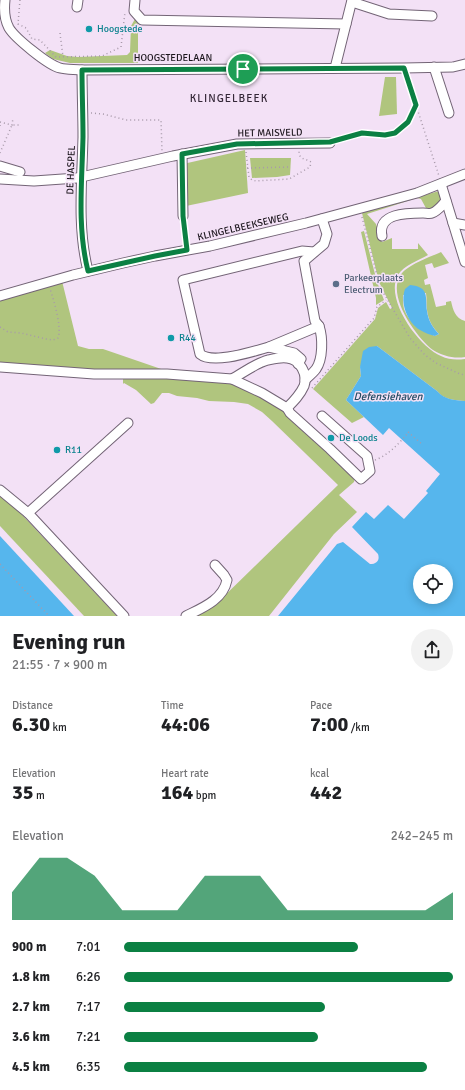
<!DOCTYPE html>
<html lang="en">
<head>
<meta charset="utf-8">
<style>
  body { margin:0; font-family:Signika,sans-serif; background:#f2f2f2; color:#202124; height:100vh; display:flex; flex-direction:column; font-size:15px; white-space:nowrap }
  * { box-sizing:border-box; margin:0 }
  p { font-size:13px; color:#757577 }
  .icon { flex:none; width:22px; height:22px; fill:none; stroke:currentColor; stroke-width:2; stroke-linecap:round; stroke-linejoin:round }
  .map { position:relative; height:616px; overflow:hidden }
  .sheet { display:flex; flex-direction:column; background:#fff; flex:1 }
  .sheet>* { flex:none }
  .tools { position:absolute; left:413px; top:564px; display:grid; gap:8px }
  .tools a { display:grid; place-items:center; width:40px; height:40px; border-radius:50%; background:#fff; box-shadow:0 2px 10px #0003; font-size:20px }
  .pin { position:absolute; display:grid; place-items:center; width:34px; height:34px; color:#fff; margin:-17px; border:2px solid #fff; border-radius:50%; box-shadow:0 1px 4px #0007 }
  .round { display:grid; place-items:center; flex:none; width:42px; height:42px; border-radius:21px; background:#f2f2f2 }
  .headline { display:flex; align-items:center; justify-content:space-between; height:68px; padding:0 12px }
  h1 { font-size:22px; font-weight:700; line-height:30px }
  .stats { display:grid; grid-template-columns:repeat(3,1fr); gap:6px; height:68px; padding:4px 12px }
  .stats div { display:grid; align-content:center }
  .stats b { font-size:20px; font-weight:700 }
  .stats small { font-size:11px; font-weight:400 }
  .stats p { font-size:11px }
  .chart { height:112px; padding:8px 12px }
  .chart p { display:flex; justify-content:space-between }
  .chart svg { width:100%; height:72px; margin-top:4px; fill:#0b8043; opacity:.7 }
  ul { padding:0 12px; list-style:none; font-size:13px }
  li { display:grid; grid-template-columns:64px 48px 1fr; align-items:center; height:30px }
  li i { height:10px; border-radius:5px; background:#0b8043 }
  .map>svg:first-child { display:block }
  .green { fill:#b0c57e; fill-rule:evenodd }
  .water { fill:#56b6ed; fill-rule:evenodd }
  .lines { fill:none; stroke-linecap:round; stroke-linejoin:round }
  .minor-casing { stroke:#736476; stroke-width:11 }
  .path { stroke:#a89aaa; stroke-width:1.5; stroke-dasharray:1 3; stroke-linecap:butt }
  .minor { stroke:#fff; stroke-width:9 }
  .route-casing { stroke:#fff; stroke-width:8 }
  .route { stroke:#0b8043; stroke-width:5 }
  .culture-dot { fill:#0f9aa8; stroke:#f3e1f6; stroke-width:1.5 }
  .service-dot { fill:#5c6f8a; stroke:#f3e1f6; stroke-width:1.5 }
  .labels { text-anchor:middle; dominant-baseline:central; stroke-width:3; stroke-linejoin:round; paint-order:stroke }
  .culture-label { font-size:10px; fill:#0d838f; stroke:#f3e1f6; text-anchor:start }
  .street-label { font-size:10px; fill:#1b151c; stroke:#f3e1f6 }
  .service-label { font-size:10px; fill:#4e5e75; stroke:#f3e1f6; text-anchor:start }
  .neighbourhood-label { font-size:11px; letter-spacing:1px; fill:#352838; stroke:#f3e1f6 }
  .water-label { font-size:11px; font-style:italic; fill:#244c64; stroke:#f3e1f6 }
</style>
</head>
<body>
<div class="map">
<svg width="465" height="616" viewBox="0 0 465 616">
  <rect width="100%" height="100%" fill="#f3e1f6"/>
  <!-- green -->
  <g class="green">
    <polygon points="135,19 138,21 138,63 70,63 53,59 45,53 50,50 67,56 78,57 127,55 130,52 131,26"/>
    <polygon points="385,77 396,77 397,114 379,116"/>
    <polygon points="245,150 248,193 186,206 183,164"/>
    <polygon points="250,158 291,158 290,175 277,177 252,178"/>
    <path d="M439 191 442 202 437 208 427 210 421 199 417 198 367 214 376 224 382 242 392 238V249H418V243L428 255C419 260 403 266 398 275 384 299 419 347 441 356 449 360 457 360 465 359V401C454 400 444 400 437 391L377 346 360 367 361 376 346 400 364 417 352 423 313 389 375 319 378 308 386 302 390 309 392 308 379 282 362 213Z"/>
    <polygon points="364,231 377,282 384,300 376,305 376,298 361,232"/>
    <path d="M441 252 449 263 434 268 432 263 425 265 428 278 424 280 425 285 430 284 436 307 446 305V302L451 301C453 310 455 318 465 321V357C454 359 443 356 433 350 417 338 387 297 400 276 406 265 430 257 441 252ZM426 293C427 299 426 304 427 310 428 319 432 327 439 334L435 336C422 331 409 323 404 309 403 305 403 300 403 295Z"/>
    <polygon points="62,281 78,346 89,349 103,349 167,371 103,371 0,363 0,299"/>
    <polygon points="180,376 235,384 281,406 355,477 354,482 339,495 357,512 334,534 269,616 195,616 215,605 338,485 272,421 262,412 248,404 234,402 209,401 197,398 177,396 169,393 162,393 154,403 151,404 136,390 124,383 123,384 123,377"/>
    <polygon points="0,494 12,504 117,616 84,616 0,526"/>
  </g>
  <!-- water -->
  <g class="water">
    <path d="M410 285C430 287 425 297 427 311 428 320 433 328 439 334L435 336C430 335 425 333 420 330 407 322 400 303 405 289Z"/>
    <path d="M377 346 437 391C445 400 454 400 465 401V616H278L337 544 343 542 370 564C377 564 380 560 378 554L352 527 366 512 374 519 388 505 404 519 428 493 426 491 440 474 389 428 383 435 346 400 361 376 360 367 363 351 369 347ZM420 571H446V597H420Z"/>
    <polygon points="0,536 74,616 0,616"/>
  </g>
  <g class="lines">
    <defs>
      <g id="minor">
        <path d="M5 0C4 9 4 19 9 28 15 38 48 65 60 68 67 70 75 69 82 70L404 68 453 67 465 64"/>
        <polyline points="135,0 134,11 142,20 346,24"/>
        <polyline points="352,2 389,14 432,16"/>
        <polyline points="77,7 78,0"/>
        <polyline points="434,67 449,113"/>
        <polyline points="335,68 352,0"/>
        <path d="M82 70C82 92 83 115 83 137 82 182 77 227 88 271"/>
        <polyline points="182,154 183,216"/>
        <polyline points="0,166 20,172"/>
        <polyline points="0,179 34,181 77,178 173,156 237,144 330,143"/>
        <polyline points="441,184 465,262"/>
        <polyline points="453,223 465,225"/>
        <path d="M382 236C377 213 407 213 423 213 426 213 430 214 432 213 438 211 442 205 446 201"/>
        <polyline points="0,296 73,275 123,263 155,256 210,246 306,223 417,193 465,174"/>
        <path d="M269 347C254 351 213 365 200 354L183 280 302 251 314 252"/>
        <polyline points="298,364 301,359 294,353 269,347 319,326 315,321 304,261 324,244 327,234 322,219"/>
        <polyline points="0,367 94,374 167,374 232,379 262,393 287,408 290,413 330,449 361,479 370,471 367,456 322,416"/>
        <path d="M232 379C243 373 256 363 268 360 273 359 281 357 287 358 300 359 308 374 304 386 300 395 294 401 287 408"/>
        <path d="M305 380C308 377 313 373 316 369 323 359 323 338 319 326"/>
        <polyline points="0,490 28,513 124,616"/>
        <polyline points="28,513 128,423"/>
        <path d="M186 616C202 608 223 600 227 580L224 575 215 565"/>
      </g>
    </defs>
    <!-- minor casing -->
    <use href="#minor" class="minor-casing"/>
    <!-- path -->
    <g class="path">
      <polyline points="20,0 18,24 26,28 32,39 40,40 56,57 102,56 121,47 125,12"/>
      <polyline points="60,33 63,57"/>
      <polyline points="416,105 439,176"/>
      <polyline points="91,113 103,114 126,120 161,120 162,151"/>
      <polyline points="0,122 12,125 13,118"/>
      <polyline points="0,125 0,127"/>
      <path d="M338 140C345 138 354 134 362 133 369 132 376 135 384 135 402 136 409 119 416 105L406 75"/>
      <path d="M246 152 249 177 252 180 256 181 289 179 310 167 311 162C305 158 299 160 299 151"/>
      <polyline points="0,153 12,125 19,125"/>
      <polyline points="247,168 290,167"/>
      <polyline points="362,217 380,287 410,338 425,355 436,363 460,374 465,375"/>
      <polyline points="184,224 186,242"/>
      <path d="M0 327 8 332 21 333 46 339 53 340 58 338C62 328 54 300 50 289"/>
      <polyline points="312,388 374,318 377,307 386,300"/>
      <polyline points="408,432 423,445"/>
      <path d="M375 460C389 455 399 443 409 432"/>
      <polyline points="0,564 49,616"/>
    </g>
    <!-- minor -->
    <use href="#minor" class="minor"/>
  </g>
  <g class="lines">
    <defs>
      <path id="route" d="M404 68 416 105 408 122 395 133 385 135 362 133 330 142 237 144 182 154 183 216 187 250 155 256 88 271C77 227 82 182 83 137 83 115 82 92 82 70Z"/>
    </defs>
    <!-- route casing -->
    <use href="#route" class="route-casing"/>
    <!-- route -->
    <use href="#route" class="route"/>
  </g>
  <!-- markers -->
  <g class="culture-dot">
    <circle cx="89" cy="29" r="4"/>
    <circle cx="171" cy="338" r="4"/>
    <circle cx="331" cy="438" r="4"/>
    <circle cx="57" cy="450" r="4"/>
  </g>
  <circle class="service-dot" cx="336" cy="284" r="4"/>
  <g class="labels">
    <!-- culture labels -->
    <g class="culture-label">
      <text x="97" y="29">Hoogstede</text>
      <text x="179" y="338">R44</text>
      <text x="339" y="438">De Loods</text>
      <text x="65" y="450">R11</text>
    </g>
    <!-- street labels -->
    <g class="street-label">
      <text x="173" y="58">HOOGSTEDELAAN</text>
      <text transform="translate(270 133) rotate(-1)">HET MAISVELD</text>
      <text transform="translate(71 170) rotate(-88)">DE HASPEL</text>
      <text transform="translate(243 227) rotate(-13)">KLINGELBEEKSEWEG</text>
    </g>
    <!-- service labels -->
    <g class="service-label">
      <text x="344" y="278">Parkeerplaats<tspan x="344" dy="12">Electrum</tspan></text>
    </g>
    <!-- neighbourhood labels -->
    <g class="neighbourhood-label">
      <text x="229" y="98">KLINGELBEEK</text>
    </g>
    <!-- water labels -->
    <g class="water-label">
      <text x="388" y="396">Defensiehaven</text>
    </g>
  </g>
</svg>
<div class="tools">
<a><svg class="icon" aria-label="locate" viewBox="0 0 24 24"><circle cx="12" cy="12" r="6"/><path d="M12 2v4M12 18v4M2 12h4M18 12h4"/></svg></a>
</div>
<div class="pin" style="left:243px;top:69px;background:#1e9e55"><svg class="icon" aria-label="arrive" viewBox="0 0 24 24"><path d="M6 21V4h12l-3 4 3 4H6"/></svg></div>
</div>
<section class="sheet">
<div class="headline"><div><h1>Evening run</h1><p>21:55 · 7 × 900 m</p></div><a class="round"><svg class="icon" aria-label="share" viewBox="0 0 24 24"><path d="M12 15V3M7 8l5-5 5 5M5 13v7h14v-7"/></svg></a></div>
<div class="stats">
<div><p>Distance</p><b>6.30<small> km</small></b></div>
<div><p>Time</p><b>44:06</b></div>
<div><p>Pace</p><b>7:00<small> /km</small></b></div>
</div>
<div class="stats">
<div><p>Elevation</p><b>35<small> m</small></b></div>
<div><p>Heart rate</p><b>164<small> bpm</small></b></div>
<div><p>kcal</p><b>442</b></div>
</div>
<div class="chart"><p><span>Elevation</span>242–245 m</p>
<svg viewBox="0 0 160 44" preserveAspectRatio="none"><path d="M0 44V27L10 6L20 6L30 17L40 38L50 38L60 38L70 17L80 17L90 17L100 38L110 38L120 38L130 38L140 38L150 38L160 27V44z"/></svg>
</div>
<ul>
<li><b>900 m</b>7:01<i style="width:71%"></i></li>
<li><b>1.8 km</b>6:26<i style="width:100%"></i></li>
<li><b>2.7 km</b>7:17<i style="width:61%"></i></li>
<li><b>3.6 km</b>7:21<i style="width:59%"></i></li>
<li><b>4.5 km</b>6:35<i style="width:92%"></i></li>
</ul>
</section>
</body>
</html>
